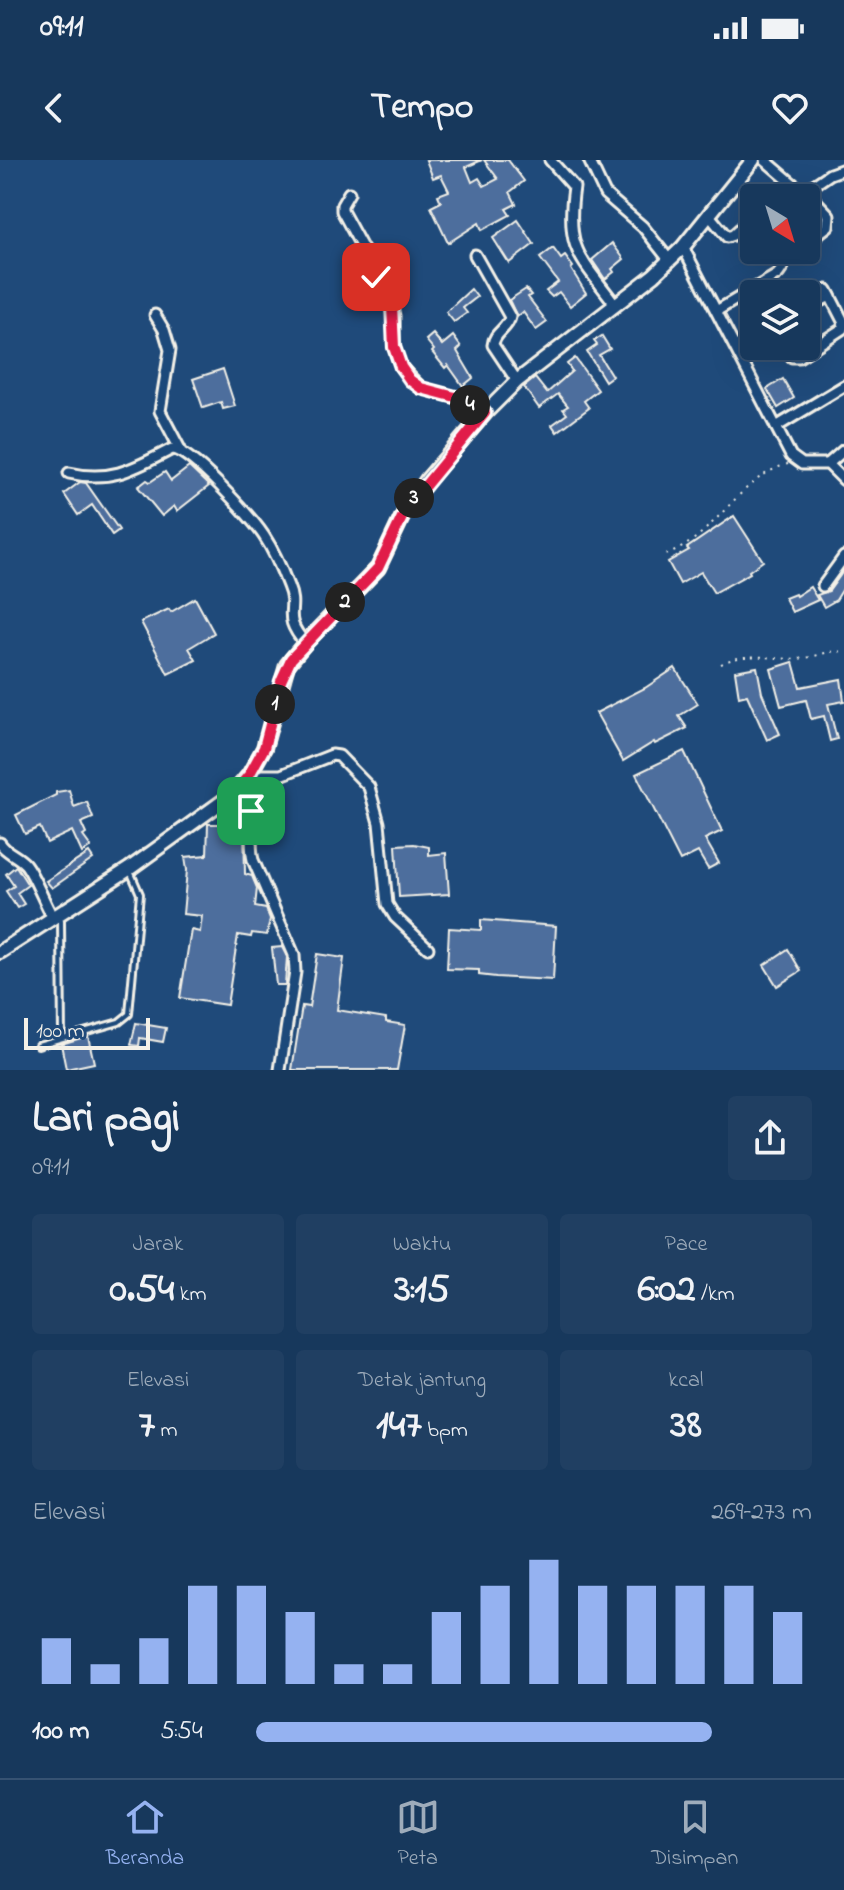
<!DOCTYPE html>
<html lang="id">
<head>
<meta charset="utf-8">
<style>
  body { margin:0; font-family:"Indie Flower",sans-serif; background:#203f62; color:#f1f3f6; height:100vh; display:flex; flex-direction:column; font-size:30px; white-space:nowrap }
  * { box-sizing:border-box; margin:0 }
  p { font-size:26px; color:#9eacbb }
  .icon { flex:none; width:44px; height:44px; fill:none; stroke:currentColor; stroke-width:2; stroke-linecap:round; stroke-linejoin:round }
  .map { position:relative; height:910px; overflow:hidden }
  .side { display:flex; flex-direction:column; background:#17385c; flex:1 }
  .side>* { flex:none }
  .needle { width:52px; rotate:142deg }
  .fabs { position:absolute; left:740px; top:24px; display:grid; gap:16px }
  .fabs a { display:grid; place-items:center; width:80px; height:80px; border-radius:8px; background:#17385c; box-shadow:0 8px 32px #0002,0 0 0 2px #365272; font-size:40px }
  .scale { position:absolute; left:24px; bottom:20px; width:126px; box-sizing:border-box; padding-left:8px; border:4px solid #f4f1e8; border-top:0; font-size:22px; line-height:28px; white-space:nowrap; color:#f4f1e8; -webkit-text-stroke:6px #1f4a7a; paint-order:stroke }
  .pin { position:absolute; display:grid; place-items:center; width:68px; height:68px; color:#fff; margin:-34px; border-radius:16px; box-shadow:0 4px 12px #0006 }
  .km { position:absolute; width:40px; height:40px; margin:-20px; border-radius:50%; background:#222; color:#fff; font-size:22px; line-height:40px; text-align:center }
  .round { display:grid; place-items:center; flex:none; width:84px; height:84px; border-radius:8px; background:#203f62 }
  .headline { display:flex; align-items:center; justify-content:space-between; height:136px; padding:0 32px }
  h1 { font-size:44px; font-weight:700; line-height:60px }
  .metrics { display:grid; grid-template-columns:repeat(3,1fr); gap:12px; height:136px; padding:8px 32px }
  .metrics div { display:grid; align-content:center; border-radius:8px; background:#203f62; text-align:center }
  .metrics b { font-size:40px; font-weight:700 }
  .metrics small { font-size:22px; font-weight:400 }
  .metrics p { font-size:22px }
  .chart { height:224px; padding:16px 32px }
  .chart p { display:flex; justify-content:space-between }
  .chart svg { width:100%; height:144px; margin-top:8px; stroke:#95b2f1; stroke-width:6 }
  ul { padding:0 32px; list-style:none; font-size:26px }
  li { display:grid; grid-template-columns:128px 96px 1fr; align-items:center; height:60px }
  li i { height:20px; border-radius:10px; background:#95b2f1 }
  .status { display:flex; justify-content:space-between; align-items:center; height:56px; padding:0 40px; background:#17385c; direction:ltr }
  .status svg { height:22px; fill:currentColor }
  header { display:flex; justify-content:space-between; align-items:center; height:104px; padding:0 32px; background:#17385c; font-size:36px; font-weight:700 }
  .menu { display:flex; justify-content:space-around; align-items:center; height:112px; border-top:2px solid #365272; background:#17385c; font-size:22px; color:#9eacbb }
  .menu a { display:grid; justify-items:center; gap:4px }
  .menu .selected { color:#95b2f1 }
  .map>svg:first-child { display:block }
  .building { fill:#4d6e9d; stroke:#f4f1e8; stroke-width:2 }
  .lines { fill:none; stroke-linecap:round; stroke-linejoin:round }
  .lane-casing { stroke:#f4f1e8; stroke-width:10 }
  .street-casing { stroke:#f4f1e8; stroke-width:15 }
  .secondary-casing { stroke:#f4f1e8; stroke-width:18 }
  .path { stroke:#f4f1e8; stroke-width:2; stroke-dasharray:2 6; stroke-linecap:butt }
  .lane { stroke:#1f4a7a; stroke-width:4 }
  .street { stroke:#1f4a7a; stroke-width:9 }
  .secondary { stroke:#1f4a7a; stroke-width:12 }
  .route-casing { stroke:#fff; stroke-width:16 }
  .route { stroke:#e11d48; stroke-width:10 }
</style>
</head>
<body>
<div class="status"><b>09:11</b><svg viewBox="0 0 49 12"><path d="M0 12V9h3v3zM5 12V6h3v6zM10 12V3h3v9zM15 12V0h3v12zM26 1h20v11H26zM47 4h2v5h-2z"/></svg></div>
<header><svg class="icon" aria-label="back" viewBox="0 0 24 24"><path d="M15 5l-7 7 7 7"/></svg>Tempo<svg class="icon" aria-label="heart" viewBox="0 0 24 24"><path d="M12 20l-8-8c-3-5 5-10 8-4 3-6 11-1 8 4z"/></svg></header>
<div class="map">
<svg width="844" height="910" viewBox="0 0 844 910">
  <rect width="100%" height="100%" fill="#1f4a7a"/>
  <filter id="ink" filterUnits="userSpaceOnUse"><feTurbulence type="fractalNoise" baseFrequency=".0125" numOctaves="2"/><feDisplacementMap in="SourceGraphic" scale="16" xChannelSelector="R" yChannelSelector="G"/><feConvolveMatrix kernelMatrix="1 2 1 2 8 2 1 2 1" color-interpolation-filters="sRGB"/></filter>
  <g filter="url(#ink)">
    <!-- building -->
    <g class="building">
      <polygon points="426,0 482,0 466,7 472,22 479,18 484,26 498,19 484,0 508,0 524,21 510,32 516,44 506,49 510,55 482,70 479,63 448,83 431,47 441,42 438,35 449,31 441,15 433,18"/>
      <polygon points="518,60 534,84 509,103 493,78"/>
      <polygon points="612,83 624,99 612,109 614,112 605,119 592,100"/>
      <polygon points="553,88 561,99 565,96 573,107 571,109 586,133 570,146 559,132 552,137 546,131 558,122 540,98"/>
      <polygon points="471,129 477,137 463,148 467,153 454,162 446,152"/>
      <polygon points="526,129 531,135 528,137 547,162 536,170 523,152 517,157 509,140"/>
      <polygon points="433,174 442,185 453,176 461,187 457,191 473,218 463,226 448,205 445,208 432,192 434,190 426,180"/>
      <polygon points="602,176 610,189 599,195 612,216 605,221 587,192 597,185 594,181"/>
      <polygon points="575,198 598,230 584,241 589,248 557,272 552,265 567,254 563,249 568,246 558,234 539,248 524,227 535,218 547,233 572,211 567,204"/>
      <polygon points="223,209 235,246 223,249 221,242 203,248 193,219"/>
      <polygon points="783,219 794,238 778,248 767,229"/>
      <polygon points="189,307 209,326 177,351 174,346 162,356 138,327 147,320 150,322 165,312 171,321"/>
      <polygon points="80,322 86,323 119,370 112,375 92,345 78,355 64,334"/>
      <polygon points="734,356 763,401 749,411 750,413 714,433 701,412 680,424 668,402 689,390 687,388"/>
      <polygon points="844,410 844,427 836,440 824,447 817,435 829,431"/>
      <polygon points="810,427 818,440 792,452 785,438 795,434 796,436"/>
      <polygon points="195,438 214,473 189,488 196,500 168,514 141,462 169,449 171,452"/>
      <polygon points="793,502 800,527 841,519 844,541 828,544 837,579 830,581 824,556 811,559 806,540 781,546 771,509"/>
      <polygon points="757,507 762,533 780,574 767,580 747,535 739,537 735,511"/>
      <polygon points="675,508 698,544 679,556 687,568 655,584 654,582 623,601 596,553 645,528"/>
      <polygon points="684,591 722,671 705,679 719,703 708,709 698,692 680,701 636,614"/>
      <polygon points="69,630 74,647 87,642 93,658 81,663 86,674 83,676 91,687 82,693 72,671 47,683 40,667 25,674 16,655 56,635 56,632"/>
      <polygon points="239,649 244,664 245,714 252,716 257,728 255,747 266,749 270,759 267,775 252,773 251,777 238,775 227,845 180,838 191,770 200,772 202,756 183,754 187,710 185,697 207,695 208,664 223,664 223,659 235,659 233,651"/>
      <polygon points="414,684 429,687 429,695 446,693 449,734 399,737 396,685"/>
      <polygon points="89,693 93,699 52,728 46,721"/>
      <polygon points="16,706 28,725 17,733 24,744 17,748 6,731 14,726 6,714"/>
      <polygon points="481,760 556,766 553,820 496,817 479,815 479,810 447,809 449,768 481,770"/>
      <polygon points="282,787 287,797 285,825 276,825 272,788"/>
      <polygon points="788,789 801,811 777,826 764,805"/>
      <polygon points="317,794 344,798 337,850 386,858 386,862 405,865 397,910 292,910 302,846 309,847"/>
      <polygon points="136,863 166,868 163,882 140,878 139,886 131,885"/>
      <polygon points="88,876 94,903 66,909 61,884"/>
    </g>
    <g class="lines">
      <defs>
        <g id="lane">
          <polyline points="58,756 61,761 62,878"/>
          <polyline points="38,885 119,862 129,854 140,734 130,711"/>
        </g>
        <g id="street">
          <path d="M550 0 574 27C565 90 580 97 615 144"/>
          <polyline points="589,0 605,34 643,67 670,101"/>
          <polyline points="765,0 793,24 776,38"/>
          <polyline points="793,24 811,36 829,55 828,66 806,83"/>
          <polyline points="805,31 830,14 844,9"/>
          <polyline points="349,33 342,45 342,51 389,137 394,156 394,187 401,207 421,228 459,238 485,253"/>
          <polyline points="709,55 727,77 733,75 754,56"/>
          <polyline points="683,87 791,296 802,304 828,304 844,320"/>
          <path d="M475 95 510 157C508 169 494 172 493 185L517 221"/>
          <polyline points="827,130 844,163"/>
          <polyline points="806,148 830,136"/>
          <path d="M718 150 777 115C786 107 783 97 793 90"/>
          <polyline points="155,155 164,170 170,190 160,251 180,289"/>
          <polyline points="737,186 754,176"/>
          <polyline points="785,186 792,197 799,197 842,169 844,164"/>
          <polyline points="776,267 844,226"/>
          <polyline points="828,304 844,290"/>
          <path d="M69 313C112 323 135 308 172 289 190 289 252 358 264 376 274 391 282 410 288 426 299 452 280 454 305 483"/>
          <polyline points="823,426 844,397"/>
          <polyline points="249,615 281,615 332,595 339,596 369,627 379,663 387,744 395,757 428,788"/>
          <path d="M233 634C263 652 246 672 253 700L294 795 295 812 280 910"/>
          <path d="M0 683C6 693 17 695 25 704 34 715 44 742 52 756"/>
        </g>
        <polyline id="secondary" points="0,792 129,709 233,634 249,615 264,588 287,505 305,483 378,408 406,349 427,320 485,253 517,221 654,115 683,87 753,0"/>
      </defs>
      <!-- lane casing -->
      <use href="#lane" class="lane-casing"/>
      <!-- street casing -->
      <use href="#street" class="street-casing"/>
      <!-- secondary casing -->
      <use href="#secondary" class="secondary-casing"/>
      <!-- path -->
      <g class="path">
        <path d="M666 395C717 376 737 318 788 304"/>
        <path d="M721 504C750 489 776 502 805 498 819 496 830 489 844 492"/>
      </g>
      <!-- lane -->
      <use href="#lane" class="lane"/>
      <!-- street -->
      <use href="#street" class="street"/>
      <!-- secondary -->
      <use href="#secondary" class="secondary"/>
    </g>
  </g>
  <g class="lines" filter="url(#ink)">
    <defs>
      <polyline id="route" points="251,651 244,641 233,634 249,615 264,588 281,521 291,499 378,408 406,349 485,253 459,238 421,228 410,220 401,207 394,187 392,146 376,117"/>
    </defs>
    <!-- route casing -->
    <use href="#route" class="route-casing"/>
    <!-- route -->
    <use href="#route" class="route"/>
  </g>
</svg>
<div class="fabs">
<a><svg class="needle" viewBox="-14 -14 28 28"><path d="M0-13l5 13h-10z" fill="#e53935"/><path d="M0 13l5-13h-10z" fill="#9eacbb"/></svg></a>
<a><svg class="icon" aria-label="layers" viewBox="0 0 24 24"><path d="M12 4l9 5-9 5-9-5zM3 14l9 5 9-5"/></svg></a>
</div>
<div class="scale">100 m</div>
<div class="pin" style="left:251px;top:651px;background:#1e9e55"><svg class="icon" aria-label="arrive" viewBox="0 0 24 24"><path d="M6 21V4h12l-3 4 3 4H6"/></svg></div>
<div class="pin" style="left:376px;top:117px;background:#d93025"><svg class="icon" aria-label="check" viewBox="0 0 24 24"><path d="M5 12l5 5 9-10"/></svg></div>
<b class="km" style="left:275px;top:544px">1</b>
<b class="km" style="left:345px;top:442px">2</b>
<b class="km" style="left:414px;top:338px">3</b>
<b class="km" style="left:470px;top:245px">4</b>
</div>
<section class="side">
<div class="headline"><div><h1>Lari pagi</h1><p>09:11</p></div><a class="round"><svg class="icon" aria-label="share" viewBox="0 0 24 24"><path d="M12 15V3M7 8l5-5 5 5M5 13v7h14v-7"/></svg></a></div>
<div class="metrics">
<div><p>Jarak</p><b>0.54<small> km</small></b></div>
<div><p>Waktu</p><b>3:15</b></div>
<div><p>Pace</p><b>6:02<small> /km</small></b></div>
</div>
<div class="metrics">
<div><p>Elevasi</p><b>7<small> m</small></b></div>
<div><p>Detak jantung</p><b>147<small> bpm</small></b></div>
<div><p>kcal</p><b>38</b></div>
</div>
<div class="chart"><p><span>Elevasi</span>269–273 m</p>
<svg viewBox="0 0 160 44" preserveAspectRatio="none"><path d="M5 44V30M15 44V38M25 44V30M35 44V14M45 44V14M55 44V22M65 44V38M75 44V38M85 44V22M95 44V14M105 44V6M115 44V14M125 44V14M135 44V14M145 44V14M155 44V22"/></svg>
</div>
<ul>
<li><b>100 m</b>5:54<i style="width:82%"></i></li>
</ul>
</section>
<nav class="menu">
<a class="selected"><svg class="icon" aria-label="home" viewBox="0 0 24 24"><path d="M3 11l9-7 9 7M6 9v11h12V9"/></svg>Beranda</a>
<a><svg class="icon" aria-label="map" viewBox="0 0 24 24"><path d="M3 6l6-2 6 2 6-2v14l-6 2-6-2-6 2zM9 4v14M15 6v14"/></svg>Peta</a>
<a><svg class="icon" aria-label="saved" viewBox="0 0 24 24"><path d="M7 4h10v16l-5-4-5 4z"/></svg>Disimpan</a>
</nav>
</body>
</html>
